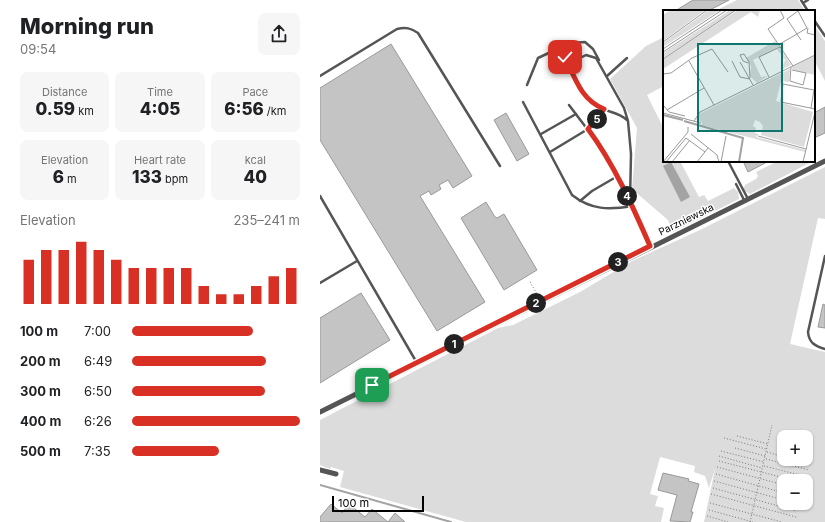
<!DOCTYPE html>
<html lang="en">
<head>
<meta charset="utf-8">
<style>
  body { margin:0; font-family:Inter,sans-serif; background:#f6f6f6; color:#202124; height:100vh; display:flex; flex-direction:column; font-size:15px; white-space:nowrap }
  * { box-sizing:border-box; margin:0 }
  p { font-size:13px; color:#757577 }
  .icon { flex:none; width:22px; height:22px; fill:none; stroke:currentColor; stroke-width:2; stroke-linecap:round; stroke-linejoin:round }
  .map { position:relative; flex:1; overflow:hidden }
  .sheet { display:flex; flex-direction:column; background:#fff; width:320px }
  .sheet>* { flex:none }
  .tools { position:absolute; left:457px; top:430px; display:grid; gap:8px }
  .tools a { display:grid; place-items:center; width:36px; height:36px; border-radius:8px; background:#fff; box-shadow:0 1px 3px #0004; font-size:20px }
  .scale { position:absolute; left:12px; bottom:10px; width:92px; box-sizing:border-box; padding-left:4px; border:2px solid #000; border-top:0; font-size:11px; line-height:14px; white-space:nowrap; color:#000; -webkit-text-stroke:3px #fff; paint-order:stroke }
  .pin { position:absolute; display:grid; place-items:center; width:34px; height:34px; color:#fff; margin:-17px; border-radius:8px; box-shadow:0 2px 6px #0006 }
  .km { position:absolute; width:20px; height:20px; margin:-10px; border-radius:50%; background:#222; color:#fff; font-size:11px; line-height:20px; text-align:center }
  .round { display:grid; place-items:center; flex:none; width:42px; height:42px; border-radius:8px; background:#f6f6f6 }
  .headline { display:flex; align-items:center; justify-content:space-between; height:68px; padding:0 20px }
  h1 { font-size:22px; font-weight:800; line-height:30px }
  .metrics { display:grid; grid-template-columns:repeat(3,1fr); gap:6px; height:68px; padding:4px 20px }
  .metrics div { display:grid; align-content:center; border-radius:8px; background:#f6f6f6; text-align:center }
  .metrics b { font-size:17px; font-weight:800 }
  .metrics small { font-size:11px; font-weight:400 }
  .metrics p { font-size:11px }
  .chart { height:112px; padding:8px 20px }
  .chart p { display:flex; justify-content:space-between }
  .chart svg { width:100%; height:72px; margin-top:4px; stroke:#d93025; stroke-width:6 }
  ul { padding:0 20px; list-style:none; font-size:13px }
  li { display:grid; grid-template-columns:64px 48px 1fr; align-items:center; height:30px }
  li i { height:10px; border-radius:5px; background:#d93025 }
  main { display:flex; flex:1; min-height:0 }
  .map>svg:first-child { display:block }
  .green { fill:#dcdcdc; fill-rule:evenodd }
  .water { fill:#a3a3a3 }
  .lines { fill:none; stroke-linecap:round; stroke-linejoin:round }
  .stream { stroke:#a3a3a3; stroke-width:2 }
  .building { fill:#c4c4c4; stroke:#999 }
  .path { stroke:#777; stroke-width:1; stroke-dasharray:1 2; stroke-linecap:butt }
  .service { stroke:#555; stroke-width:2.5 }
  .minor { stroke:#555; stroke-width:5 }
  .route-casing { stroke:#fff; stroke-width:8 }
  .route { stroke:#d93025; stroke-width:5 }
  .labels { text-anchor:middle; dominant-baseline:central; stroke-width:3; stroke-linejoin:round; paint-order:stroke }
  .street-label { font-size:10px; fill:#000; stroke:#fff }
  .inset-river { fill:none; stroke:#a3a3a3; stroke-width:2 }
  .inset-road { fill:none; stroke:#999; stroke-width:1 }
  .view { fill:#0f766e; fill-opacity:0.15; stroke:#0f766e; stroke-width:2 }
  .inset-edge { fill:none; stroke:#000; stroke-width:2 }
</style>
</head>
<body>
<main>
<section class="sheet">
<div class="headline"><div><h1>Morning run</h1><p>09:54</p></div><a class="round"><svg class="icon" aria-label="share" viewBox="0 0 24 24"><path d="M12 15V3M7 8l5-5 5 5M5 13v7h14v-7"/></svg></a></div>
<div class="metrics">
<div><p>Distance</p><b>0.59<small> km</small></b></div>
<div><p>Time</p><b>4:05</b></div>
<div><p>Pace</p><b>6:56<small> /km</small></b></div>
</div>
<div class="metrics">
<div><p>Elevation</p><b>6<small> m</small></b></div>
<div><p>Heart rate</p><b>133<small> bpm</small></b></div>
<div><p>kcal</p><b>40</b></div>
</div>
<div class="chart"><p><span>Elevation</span>235–241 m</p>
<svg viewBox="0 0 160 44" preserveAspectRatio="none"><path d="M5 44V17M15 44V11M25 44V11M35 44V6M45 44V11M55 44V17M65 44V22M75 44V22M85 44V22M95 44V22M105 44V33M115 44V38M125 44V38M135 44V33M145 44V27M155 44V22"/></svg>
</div>
<ul>
<li><b>100 m</b>7:00<i style="width:72%"></i></li>
<li><b>200 m</b>6:49<i style="width:80%"></i></li>
<li><b>300 m</b>6:50<i style="width:79%"></i></li>
<li><b>400 m</b>6:26<i style="width:100%"></i></li>
<li><b>500 m</b>7:35<i style="width:52%"></i></li>
</ul>
</section>
<div class="map">
<svg width="505" height="522" viewBox="0 0 505 522">
  <rect width="100%" height="100%" fill="#fff"/>
  <!-- green -->
  <g class="green">
    <polygon points="417,0 478,0 485,11 395,11"/>
    <polygon points="494,25 505,41 505,81 494,60"/>
    <polygon points="344,37 344,86 327,95 344,129 344,161 360,161 379,197 384,195 388,201 414,188 418,192 419,199 353,232 348,220 312,189 317,128 290,79 326,46"/>
    <polygon points="458,161 493,161 430,194 423,190 425,185 436,179 438,176 436,172"/>
    <path d="M505 167V219L498 218 470 344 505 352V522H384L395 469 389 488 385 476 374 472 375 466 340 457 330 494 338 496 335 506 344 508 341 522H146L20 487 24 471 11 467 10 469 0 465V420L178 328 193 325 260 292 312 261 380 230ZM464 437H486V459H464ZM464 481H486V503H464Z"/>
  </g>
  <!-- water -->
  <polygon class="water" points="351,162 370,197 361,202 343,166"/>
  <g class="lines">
    <!-- stream -->
    <polyline class="stream" points="0,485 131,522"/>
  </g>
  <!-- building -->
  <g class="building">
    <polygon points="373,0 409,0 388,11 355,11"/>
    <polygon points="71,44 152,176 133,188 128,180 119,185 121,189 111,195 109,191 100,196 165,302 117,331 0,140 0,88"/>
    <polygon points="505,107 505,133 494,138 494,113"/>
    <polygon points="186,113 209,154 197,161 174,120"/>
    <polygon points="423,161 449,161 428,172"/>
    <polygon points="166,202 175,217 177,218 184,214 217,270 184,290 141,218"/>
    <polygon points="41,293 70,340 0,383 0,318"/>
    <polygon points="503,304 505,305 505,328 498,327"/>
    <polygon points="343,473 369,479 368,481 379,484 371,512 373,512 370,522 350,521 357,495 338,490"/>
    <polygon points="11,504 22,513 29,504 45,517 52,509 68,522 75,513 85,522 0,522 0,517"/>
  </g>
  <g class="lines">
    <!-- path -->
    <g class="path">
      <polyline points="210,282 217,294"/>
      <polyline points="417,436 448,444"/>
      <polyline points="404,438 446,449"/>
      <polyline points="415,448 445,456"/>
      <polyline points="401,451 444,462"/>
      <polyline points="447,452 464,457"/>
      <polyline points="399,456 442,468"/>
      <polyline points="446,459 489,470"/>
      <polyline points="472,459 490,464"/>
      <polyline points="399,461 476,481"/>
      <polyline points="444,466 488,477"/>
      <polyline points="397,467 464,485"/>
      <polyline points="396,474 464,493"/>
      <polyline points="394,481 464,500"/>
      <polyline points="393,488 477,511"/>
      <polyline points="391,494 476,517"/>
      <polyline points="390,503 462,522"/>
      <polyline points="475,503 479,504"/>
      <polyline points="389,510 433,522"/>
      <polyline points="387,516 408,522"/>
      <polyline points="430,522 452,425"/>
    </g>
    <!-- service -->
    <g class="service">
      <polyline points="481,0 488,11"/>
      <polyline points="483,3 488,0"/>
      <polyline points="494,20 505,36"/>
      <path d="M279 60 273 49 265 42 250 43 247 47 245 57C253 74 260 97 277 106 288 113 297 111 307 120"/>
      <polyline points="248,64 266,55 276,58 304,108 308,121 311,154 310,201"/>
      <path d="M0 76 77 29C86 27 91 28 98 33L180 166"/>
      <polyline points="287,76 307,58"/>
      <polyline points="207,85 218,58 250,43"/>
      <path d="M203 102 252 195C271 210 289 210 312 206"/>
      <polyline points="249,105 277,142 309,201"/>
      <polyline points="221,134 256,114"/>
      <polyline points="230,152 268,129 284,110"/>
      <polyline points="408,161 428,199"/>
      <polyline points="416,184 424,200"/>
      <polyline points="0,196 97,363"/>
      <polyline points="260,201 272,191 296,177"/>
      <polyline points="311,205 330,246"/>
      <path d="M505 256 488 332C489 343 495 346 505 349"/>
      <polyline points="0,283 37,261"/>
    </g>
    <!-- minor -->
    <g class="minor">
      <polyline points="0,412 505,161"/>
      <polyline points="0,470 16,474"/>
    </g>
  </g>
  <g class="lines">
    <defs>
      <path id="route" d="M52 385 330 246C313 207 294 164 268 129L284 109C261 100 255 78 245 57"/>
    </defs>
    <!-- route casing -->
    <use href="#route" class="route-casing"/>
    <!-- route -->
    <use href="#route" class="route"/>
  </g>
  <g class="labels">
    <!-- street labels -->
    <g class="street-label">
      <text transform="translate(366 219) rotate(-26)">Parzniewska</text>
    </g>
  </g>
  <!-- overview -->
  <g transform="translate(343 10)">
    <rect width="152" height="152" fill="#fff"/>
    <path d="M8 0H42L0 31V5ZM46 0H57L0 37V33ZM67 0H73L0 48V43ZM75 0H97L95 7 88 2 0 59V49ZM112 31 116 37 90 50 98 67 105 66 94 73 87 66 88 56 83 48ZM117 38 128 55 118 60 122 50 114 39ZM152 45V65L130 60 129 57ZM127 59 126 72 118 71 113 91 150 102 141 137 98 125 100 116 97 112 92 110 90 116 93 118 92 123 96 124 93 127 142 140V142L39 115V112L33 110 36 104Z" fill="#dcdcdc"/>
    <path class="inset-river" d="M0 105 20 110M21 111 80 128 76 152"/>
    <path class="inset-road" d="M117 0 121 8 105 19 130 56M145 18 144 23 152 25M0 32 44 0M115 35 134 24 144 18 135 1 124 9 138 30M0 39 59 0M0 42 64 0M77 45 81 44 86 52 87 68M77 45 80 51 85 53M0 49 73 0M26 51 51 95M69 51 77 67 87 69M77 52 90 75M128 57 127 71 140 75 143 63 129 60M0 64 8 63 29 48 49 39 65 62M106 67 96 47 117 37M0 95 6 102 22 106M148 98 151 80 120 74 118 92 152 99M4 100 41 78M0 103 38 113M31 111 37 102 152 45M28 124 54 145 56 152M95 126 143 139M0 152 25 122V117M3 152 23 128 42 142M9 152 27 130M34 152 45 138M58 152 63 126M140 152 152 102"/>
    <path class="view" d="M35 34H119V121H35Z"/>
    <rect width="152" height="152" class="inset-edge"/>
  </g>
</svg>
<div class="tools">
<a>+</a>
<a>−</a>
</div>
<div class="scale">100 m</div>
<div class="pin" style="left:52px;top:385px;background:#1e9e55"><svg class="icon" aria-label="arrive" viewBox="0 0 24 24"><path d="M6 21V4h12l-3 4 3 4H6"/></svg></div>
<div class="pin" style="left:245px;top:57px;background:#d93025"><svg class="icon" aria-label="check" viewBox="0 0 24 24"><path d="M5 12l5 5 9-10"/></svg></div>
<b class="km" style="left:134px;top:344px">1</b>
<b class="km" style="left:216px;top:303px">2</b>
<b class="km" style="left:298px;top:262px">3</b>
<b class="km" style="left:307px;top:196px">4</b>
<b class="km" style="left:277px;top:119px">5</b>
</div>
</main>
</body>
</html>
